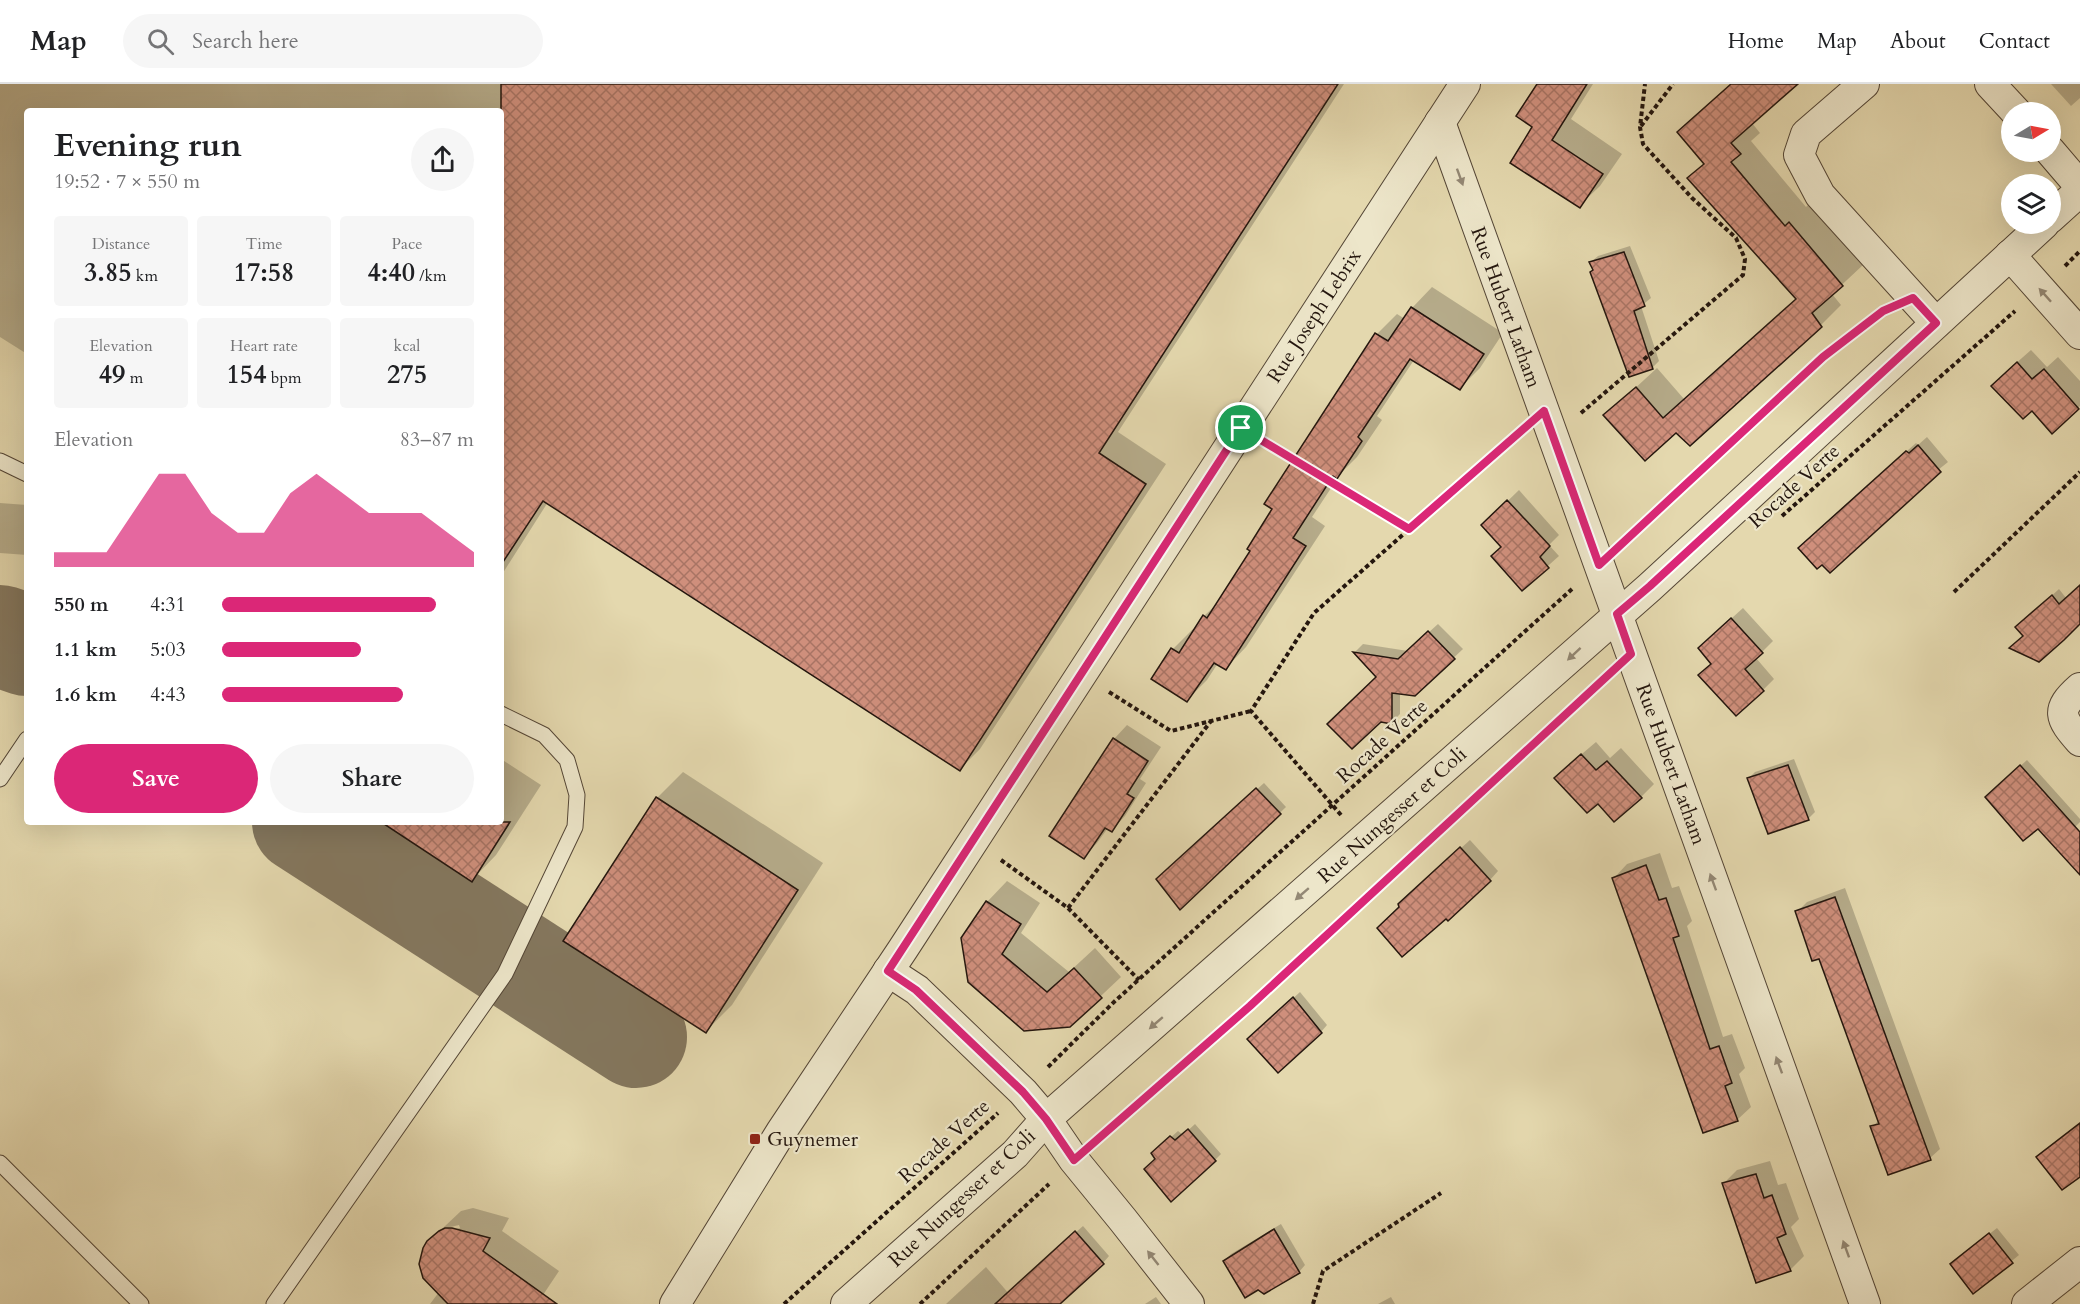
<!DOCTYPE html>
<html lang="en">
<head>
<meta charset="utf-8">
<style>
  body { margin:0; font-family:Cardo,serif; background:#f6f6f6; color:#202124; height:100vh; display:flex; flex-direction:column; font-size:22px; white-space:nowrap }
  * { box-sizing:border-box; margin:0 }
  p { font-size:20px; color:#757577 }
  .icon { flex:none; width:33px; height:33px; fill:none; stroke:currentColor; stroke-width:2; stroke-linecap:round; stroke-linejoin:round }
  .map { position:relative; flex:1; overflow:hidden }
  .side { position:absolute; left:24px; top:24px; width:480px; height:717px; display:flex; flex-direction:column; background:#fff; border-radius:6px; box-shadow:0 6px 24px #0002 }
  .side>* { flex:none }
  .needle { width:39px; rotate:80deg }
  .tools { position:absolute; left:2001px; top:18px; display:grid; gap:12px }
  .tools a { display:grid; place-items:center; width:60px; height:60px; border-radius:50%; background:#fff; box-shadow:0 6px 24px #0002; font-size:30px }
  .pin { position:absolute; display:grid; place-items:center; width:51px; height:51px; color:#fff; margin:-26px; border:3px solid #fff; border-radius:50%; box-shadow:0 2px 6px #0007 }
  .round { display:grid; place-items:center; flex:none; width:63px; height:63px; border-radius:32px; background:#f6f6f6 }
  .head { display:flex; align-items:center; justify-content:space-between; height:102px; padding:0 30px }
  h1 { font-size:33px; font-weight:700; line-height:45px }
  .stats { display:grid; grid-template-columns:repeat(3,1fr); gap:9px; height:102px; padding:6px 30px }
  .stats div { display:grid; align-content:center; border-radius:6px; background:#f6f6f6; text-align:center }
  .stats b { font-size:26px; font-weight:700 }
  .stats small { font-size:16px; font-weight:400 }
  .stats p { font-size:16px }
  .chart { height:168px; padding:12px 30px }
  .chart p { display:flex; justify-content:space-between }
  .chart svg { width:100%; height:108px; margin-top:6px; fill:#db2777; opacity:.7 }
  .button { display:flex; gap:12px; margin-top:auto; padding:12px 30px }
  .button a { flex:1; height:69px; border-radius:36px; background:#db2777; color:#fff; font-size:24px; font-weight:700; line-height:69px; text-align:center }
  .button a+a { background:#f6f6f6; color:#202124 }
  ul { padding:0 30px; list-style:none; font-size:20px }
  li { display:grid; grid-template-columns:96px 72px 1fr; align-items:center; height:45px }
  li i { height:15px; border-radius:8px; background:#db2777 }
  header { display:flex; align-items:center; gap:36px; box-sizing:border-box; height:84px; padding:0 30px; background:#fff; border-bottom:2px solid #e0e0e0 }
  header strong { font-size:28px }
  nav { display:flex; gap:33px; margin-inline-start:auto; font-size:21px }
  .search { width:420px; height:54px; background:#f6f6f6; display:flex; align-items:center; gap:15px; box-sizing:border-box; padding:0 21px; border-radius:33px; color:#757577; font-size:22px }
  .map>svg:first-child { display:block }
  .shadow { fill:#0003; fill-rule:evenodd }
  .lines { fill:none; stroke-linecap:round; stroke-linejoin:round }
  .taxiway { stroke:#84775e; stroke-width:102 }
  .building { fill:url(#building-cross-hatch); stroke:#24160e; stroke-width:1.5 }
  .service-casing { stroke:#544636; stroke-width:17 }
  .minor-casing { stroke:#544636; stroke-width:32 }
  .path { stroke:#24160e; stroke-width:4; stroke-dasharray:4.5 3; stroke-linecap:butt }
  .service { stroke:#ede6ca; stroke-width:15 }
  .minor { stroke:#ede6ca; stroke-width:30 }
  .oneway { fill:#938875 }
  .route-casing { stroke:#fff; stroke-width:12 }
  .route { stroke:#db2777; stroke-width:8 }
  .poi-dot { fill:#8f2418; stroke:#ede6ca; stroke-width:2 }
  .labels { text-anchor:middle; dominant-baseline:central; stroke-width:4.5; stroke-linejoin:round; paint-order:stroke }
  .street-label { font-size:20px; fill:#24160e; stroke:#ede6ca }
  .poi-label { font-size:20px; fill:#24160e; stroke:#ede6ca; text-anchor:start }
</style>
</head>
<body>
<header>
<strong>Map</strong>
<div class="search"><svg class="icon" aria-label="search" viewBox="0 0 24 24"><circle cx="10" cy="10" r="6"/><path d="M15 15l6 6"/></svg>Search here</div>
<nav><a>Home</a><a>Map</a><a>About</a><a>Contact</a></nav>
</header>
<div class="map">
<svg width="2080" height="1220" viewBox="0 0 2080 1220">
  <defs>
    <pattern id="building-cross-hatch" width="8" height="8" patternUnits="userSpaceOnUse" patternTransform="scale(1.5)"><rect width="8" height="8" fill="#cf8f7c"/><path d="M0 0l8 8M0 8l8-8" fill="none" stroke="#a87464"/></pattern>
  </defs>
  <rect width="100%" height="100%" fill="#e4d8ae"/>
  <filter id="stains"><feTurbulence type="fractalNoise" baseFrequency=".00333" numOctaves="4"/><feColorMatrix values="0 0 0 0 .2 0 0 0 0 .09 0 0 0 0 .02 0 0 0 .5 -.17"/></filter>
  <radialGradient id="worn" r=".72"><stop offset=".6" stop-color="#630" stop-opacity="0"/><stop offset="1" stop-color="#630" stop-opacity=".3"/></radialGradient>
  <!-- shadow -->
  <g class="shadow">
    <polygon points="0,0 1344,0 1118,348 1166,380 980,665 960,685 548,418 501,492 501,27 27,27 27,270 0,253"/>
    <polygon points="1539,0 1593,0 1571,35 1622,70 1600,102 1579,122 1534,42"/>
    <polygon points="1730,0 1796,0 1752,39 1760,49 1751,57 1806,123 1810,119 1863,181 1832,210 1841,221 1821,241 1676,347 1606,331 1657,284 1684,315 1797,214 1690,94 1705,79 1679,48"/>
    <polygon points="2051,0 2080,0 2080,14 2071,22"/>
    <polygon points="1630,162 1651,214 1641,222 1659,277 1652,284 1591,178 1598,172"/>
    <polygon points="1432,203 1503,249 1480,284 1460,304 1414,276 1377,332 1382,336 1357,373 1341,389 1312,433 1325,442 1246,563 1226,584 1218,579 1207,596 1187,616 1173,565 1193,545 1195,546 1204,532 1221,516 1252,467 1377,250 1397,230 1405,235 1412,224"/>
    <polygon points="2031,266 2047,283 2058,273 2080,297 2080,322 2052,347 2006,288"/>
    <polygon points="1927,353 1948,378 1822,479 1808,455 1916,359 1918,361"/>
    <polygon points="1519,406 1559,451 1549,461 1559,472 1522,505 1503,462 1483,441"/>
    <polygon points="0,419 27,421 27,471 0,469"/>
    <polygon points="2059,505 2066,514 2080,520 2080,538 2025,552 2024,537"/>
    <polygon points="1743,524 1773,557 1756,574 1774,595 1763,606 1712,579 1711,553"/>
    <polygon points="1438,540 1463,565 1414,611 1400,608 1400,630 1391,639 1378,593 1355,568 1363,560 1408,567"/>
    <polygon points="1127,641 1161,663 1140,695 1146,699 1125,732 1112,746 1108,744 1097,759 1084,773 1114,655"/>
    <polygon points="1596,658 1610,674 1621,664 1654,700 1641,713 1570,680"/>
    <polygon points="501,675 541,701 496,771 472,796 383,738 501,738"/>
    <polygon points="1794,675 1815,728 1808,735 1748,695 1755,688"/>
    <polygon points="2027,676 2080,735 2080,738 2075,743 2038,743 1993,707"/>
    <polygon points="683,688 823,779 732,921 706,947 657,714"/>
    <polygon points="1264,699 1286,723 1180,824 1164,789"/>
    <polygon points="1470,756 1498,787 1490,796 1401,823 1409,811"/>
    <polygon points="1660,769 1672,804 1679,802 1692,837 1687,842 1723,953 1732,950 1745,984 1739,990 1751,1023 1737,1036 1614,794 1627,780"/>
    <polygon points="1007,797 1040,819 1021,849 1069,888 1095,864 1121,893 1069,942 962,855 987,818"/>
    <polygon points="1845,804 1940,1065 1930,1074 1872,1043 1879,1036 1820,873 1797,828 1807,818"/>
    <polygon points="1300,908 1327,941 1321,948 1256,948"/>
    <polygon points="1195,1040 1221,1070 1215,1076 1157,1074 1160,1063 1178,1047 1183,1051"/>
    <polygon points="1770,1077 1778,1101 1786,1099 1799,1135 1791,1143 1804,1172 1790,1186 1723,1100 1737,1086"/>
    <path d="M473 1124 509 1134 502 1147 559 1187 537 1220H430L439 1208 428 1158 461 1127ZM459 1141 460 1144 442 1148V1145Z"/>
    <polygon points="1281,1140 1305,1181 1299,1188 1224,1177 1231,1170"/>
    <polygon points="1083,1142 1109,1172 1103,1179 1038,1182"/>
    <polygon points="1997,1144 2019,1171 1974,1208 1959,1174"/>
    <polygon points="986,1183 1016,1218 1013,1220 946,1220"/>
    <polygon points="1156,1213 1161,1220 1145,1220"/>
    <polygon points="1391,1213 1395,1220 1378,1220"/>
  </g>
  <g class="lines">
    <!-- taxiway -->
    <g class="taxiway">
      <polyline points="0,552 27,561"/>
      <polyline points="303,738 636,953"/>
    </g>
  </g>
  <!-- building -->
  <g class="building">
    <polygon points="501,0 1338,0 1099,369 1146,400 960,687 543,417 501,481"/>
    <polygon points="1537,0 1587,0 1552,56 1603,90 1580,124 1510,79 1532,43 1516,32"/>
    <polygon points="1731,0 1798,0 1731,59 1741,70 1731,78 1785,142 1789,138 1843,202 1812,229 1822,243 1690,362 1676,349 1645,377 1603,331 1636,303 1663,334 1796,215 1687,94 1704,80 1677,48"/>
    <polygon points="1624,168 1645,222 1634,227 1653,285 1629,293 1590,188 1593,186 1589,178"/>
    <polygon points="1411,223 1484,270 1460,306 1410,275 1358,353 1362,357 1337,395 1333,392 1293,454 1306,462 1226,586 1214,579 1187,618 1151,595 1171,564 1179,569 1203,531 1207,534 1250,467 1247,465 1272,425 1264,420 1375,249 1388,257"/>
    <polygon points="2017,278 2032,295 2044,285 2079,325 2052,350 2032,327 2023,335 1991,302"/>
    <polygon points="1918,361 1941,388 1830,489 1822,481 1817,485 1798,464 1906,367 1909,369"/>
    <polygon points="1507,416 1550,462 1540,473 1549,484 1522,507 1491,472 1501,463 1481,441"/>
    <polygon points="2080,501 2080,540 2064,556 2039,578 2009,564 2023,552 2015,543 2052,511 2059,520"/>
    <polygon points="1731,534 1763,569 1745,585 1764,607 1736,632 1698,591 1711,580 1698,564"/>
    <polygon points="1428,547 1455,575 1415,612 1392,609 1392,640 1381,638 1352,665 1327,640 1376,593 1353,568 1398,575"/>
    <polygon points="1113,654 1148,677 1127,710 1134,714 1112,748 1105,744 1084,775 1049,752"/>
    <polygon points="1581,670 1596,686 1607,677 1642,714 1614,738 1598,720 1587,729 1554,694"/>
    <polygon points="1788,681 1809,736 1768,750 1747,694"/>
    <polygon points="2020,681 2080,748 2080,791 2038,745 2023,757 1985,713"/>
    <polygon points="1256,704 1281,730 1180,826 1156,795"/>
    <polygon points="656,713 798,806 706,949 563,857"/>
    <polygon points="381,738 510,738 472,798"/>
    <polygon points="1460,763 1491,797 1448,837 1446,835 1402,873 1377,844 1399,823 1398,820"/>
    <polygon points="1646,781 1659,816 1666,814 1679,852 1673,854 1710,965 1719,962 1732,999 1725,1002 1738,1037 1703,1049 1612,794"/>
    <polygon points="1835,813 1931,1076 1888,1091 1870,1042 1879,1040 1819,875 1812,877 1795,827"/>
    <polygon points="986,817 1021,840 1002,870 1047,908 1074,884 1102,914 1070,943 1024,947 968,898 961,854"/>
    <polygon points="1293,913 1322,949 1278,989 1247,955"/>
    <polygon points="2080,1039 2080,1093 2062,1106 2036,1073"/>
    <polygon points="1188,1045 1216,1077 1171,1118 1144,1085 1155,1075 1151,1069 1161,1060 1170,1052 1175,1056"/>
    <polygon points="1756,1090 1764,1114 1772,1111 1786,1150 1777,1154 1791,1187 1756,1199 1722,1099"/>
    <polygon points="445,1144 452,1144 490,1154 483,1167 557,1220 448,1220 423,1194 419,1180 423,1164 427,1157 439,1147"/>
    <polygon points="1274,1145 1300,1189 1264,1210 1258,1206 1245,1214 1223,1177"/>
    <polygon points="1075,1147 1104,1180 1060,1220 995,1220"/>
    <polygon points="1989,1149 2013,1179 1973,1210 1950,1180"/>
  </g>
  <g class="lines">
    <defs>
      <g id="service">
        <polyline points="0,377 27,390"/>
        <polyline points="0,695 27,655"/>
        <polyline points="0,1079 141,1220"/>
        <polyline points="274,1220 505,890 575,743 577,711 567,676 544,651 501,630"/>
      </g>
      <g id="minor">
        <polyline points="1864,0 1806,50 1799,71 1820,111 1936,239"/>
        <polyline points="1990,0 2016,28"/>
        <polyline points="1440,38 1865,1220"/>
        <polyline points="2050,67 2080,102"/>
        <polyline points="2050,134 2080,107"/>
        <polyline points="2010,171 2080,250"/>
        <path d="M2080 604C2055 626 2060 634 2080 657"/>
        <polyline points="888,887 917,906 1023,1008 1046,1035 1074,1076 1123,1136 1189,1220"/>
        <polyline points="675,1220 781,1048 903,865 1465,0"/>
        <polyline points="846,1220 1015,1070 1046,1035 1650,503 2044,140"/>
        <polyline points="2027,1220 2080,1178"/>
      </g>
    </defs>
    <!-- service casing -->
    <use href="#service" class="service-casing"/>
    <!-- minor casing -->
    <use href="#minor" class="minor-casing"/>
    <!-- path -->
    <g class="path">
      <polyline points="1641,42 1673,0"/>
      <polyline points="2065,182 2080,167"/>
      <polyline points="1581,329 1743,191 1745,175 1736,154 1692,114 1643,60 1640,43 1645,0"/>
      <polyline points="1271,362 1409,445"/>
      <polyline points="1782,432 2015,227"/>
      <polyline points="1626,456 1823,273 1880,229"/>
      <polyline points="1954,508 2080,388"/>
      <polyline points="1109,608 1171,647 1251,627"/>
      <polyline points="1341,731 1251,627 1314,529 1516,351"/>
      <polyline points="1001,776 1068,824 1139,896"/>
      <polyline points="1068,824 1211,637"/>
      <polyline points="1048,983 1115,917 1572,505"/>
      <polyline points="1099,1054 1250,922 1604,595"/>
      <polyline points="784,1220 998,1029"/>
      <polyline points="920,1220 1049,1100"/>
      <polyline points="1313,1220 1323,1187 1441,1109"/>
    </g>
    <!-- service -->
    <use href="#service" class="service"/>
    <!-- minor -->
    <use href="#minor" class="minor"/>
  </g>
  <!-- one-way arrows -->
  <defs><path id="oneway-solid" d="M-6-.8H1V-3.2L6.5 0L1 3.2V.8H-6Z" transform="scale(1.5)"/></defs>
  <g class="oneway">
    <use href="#oneway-solid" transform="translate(1460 93) rotate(70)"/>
    <use href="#oneway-solid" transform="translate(2045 211) rotate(-132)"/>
    <use href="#oneway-solid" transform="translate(1574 570) rotate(137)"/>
    <use href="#oneway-solid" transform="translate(1713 798) rotate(-110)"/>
    <use href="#oneway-solid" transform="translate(1302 810) rotate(139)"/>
    <use href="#oneway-solid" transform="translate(1156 939) rotate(139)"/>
    <use href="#oneway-solid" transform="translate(1779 981) rotate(-110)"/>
    <use href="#oneway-solid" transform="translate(1846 1165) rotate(-110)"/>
    <use href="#oneway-solid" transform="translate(1153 1174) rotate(-128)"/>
  </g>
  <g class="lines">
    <defs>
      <polygon id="route" points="1913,214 1936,239 1650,502 1617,530 1631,570 1250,922 1074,1076 1046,1035 1023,1008 916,906 888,887 1241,344 1409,445 1544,327 1599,481 1823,273 1883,227"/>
    </defs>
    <!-- route casing -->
    <use href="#route" class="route-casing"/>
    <!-- route -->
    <use href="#route" class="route"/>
  </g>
  <!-- markers -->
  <rect class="poi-dot" x="749" y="1049" width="12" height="12" rx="3"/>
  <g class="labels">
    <!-- street labels -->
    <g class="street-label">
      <text transform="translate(1506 223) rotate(70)">Rue Hubert Latham</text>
      <text transform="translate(1314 232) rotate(-57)">Rue Joseph Lebrix</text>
      <text transform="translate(1794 402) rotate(-42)">Rocade Verte</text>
      <text transform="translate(1382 657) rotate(-42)">Rocade Verte</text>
      <text transform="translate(1671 680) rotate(70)">Rue Hubert Latham</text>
      <text transform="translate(1392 731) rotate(-42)">Rue Nungesser et Coli</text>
      <text transform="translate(944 1057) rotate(-42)">Rocade Verte</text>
      <text transform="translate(962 1114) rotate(-43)">Rue Nungesser et Coli</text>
    </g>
    <!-- poi labels -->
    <g class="poi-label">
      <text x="767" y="1055">Guynemer</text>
    </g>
  </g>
  <rect width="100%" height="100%" filter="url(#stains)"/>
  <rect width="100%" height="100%" fill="url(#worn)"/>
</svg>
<div class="tools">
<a><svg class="needle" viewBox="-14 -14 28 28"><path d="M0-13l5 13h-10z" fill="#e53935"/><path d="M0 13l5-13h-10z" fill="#757577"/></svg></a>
<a><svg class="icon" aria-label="layers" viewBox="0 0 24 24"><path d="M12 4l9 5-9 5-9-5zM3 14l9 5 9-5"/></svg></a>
</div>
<div class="pin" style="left:1241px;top:344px;background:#1e9e55"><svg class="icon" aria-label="arrive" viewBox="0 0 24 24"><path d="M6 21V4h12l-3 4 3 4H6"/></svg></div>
<section class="side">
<div class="head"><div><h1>Evening run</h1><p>19:52 · 7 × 550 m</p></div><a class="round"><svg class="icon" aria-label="share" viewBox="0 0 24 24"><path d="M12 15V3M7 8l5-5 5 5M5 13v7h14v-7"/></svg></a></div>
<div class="stats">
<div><p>Distance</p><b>3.85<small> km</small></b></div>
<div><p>Time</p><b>17:58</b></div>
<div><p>Pace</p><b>4:40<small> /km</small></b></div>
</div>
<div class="stats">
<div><p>Elevation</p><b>49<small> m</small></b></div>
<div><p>Heart rate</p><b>154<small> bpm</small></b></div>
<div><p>kcal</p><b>275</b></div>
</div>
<div class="chart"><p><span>Elevation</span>83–87 m</p>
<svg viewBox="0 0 160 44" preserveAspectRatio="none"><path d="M0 44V38L10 38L20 38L30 22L40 6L50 6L60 22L70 30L80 30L90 14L100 6L110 14L120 22L130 22L140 22L150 30L160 38V44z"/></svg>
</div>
<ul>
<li><b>550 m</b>4:31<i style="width:85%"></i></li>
<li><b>1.1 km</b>5:03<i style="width:55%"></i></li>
<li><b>1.6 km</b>4:43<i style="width:72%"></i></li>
</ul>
<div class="button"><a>Save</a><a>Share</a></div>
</section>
</div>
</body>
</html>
